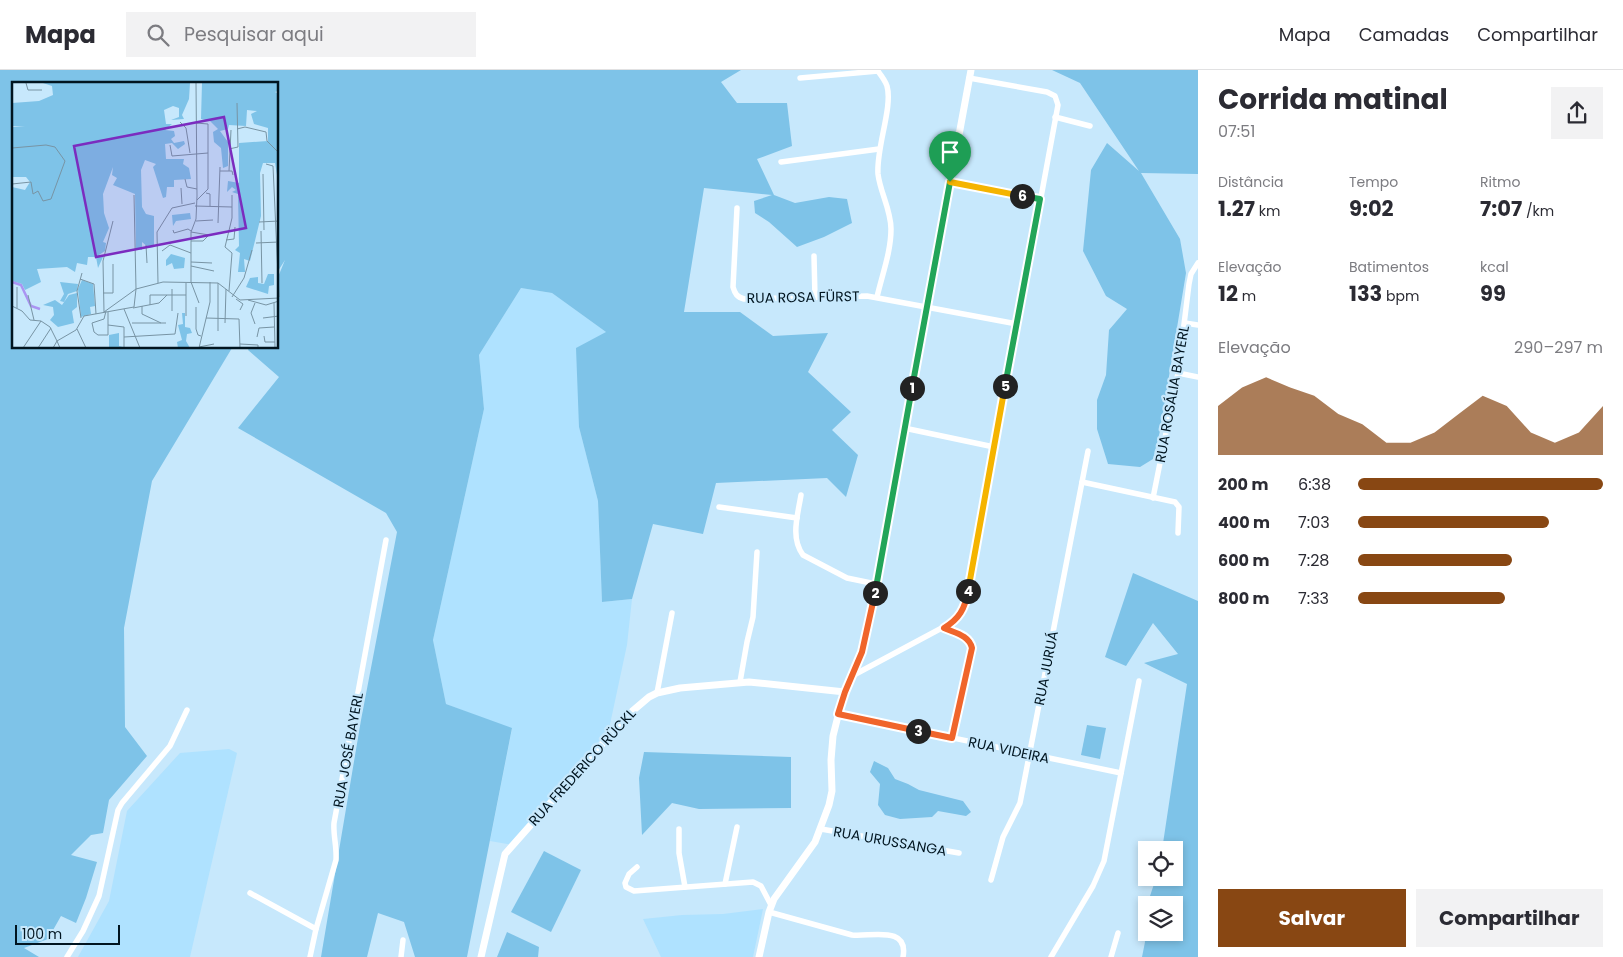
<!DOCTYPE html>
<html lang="pt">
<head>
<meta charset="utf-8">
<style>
  body { margin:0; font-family:Poppins,sans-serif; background:#f2f2f3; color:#2b2b33; height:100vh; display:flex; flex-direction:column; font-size:19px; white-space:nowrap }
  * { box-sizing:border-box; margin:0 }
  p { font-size:16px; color:#7c7c81 }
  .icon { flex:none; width:28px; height:28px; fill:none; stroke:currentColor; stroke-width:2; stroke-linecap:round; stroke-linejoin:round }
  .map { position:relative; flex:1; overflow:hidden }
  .details { display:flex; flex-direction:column; background:#fff; width:425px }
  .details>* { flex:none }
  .buttons { position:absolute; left:1138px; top:771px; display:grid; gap:10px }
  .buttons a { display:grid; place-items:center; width:45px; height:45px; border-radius:0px; background:#fff; box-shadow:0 2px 8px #0003; font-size:25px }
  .scale { position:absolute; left:15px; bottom:12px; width:105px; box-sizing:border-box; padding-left:5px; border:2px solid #011520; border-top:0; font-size:14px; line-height:18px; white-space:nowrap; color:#011520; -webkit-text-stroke:4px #c7e8fc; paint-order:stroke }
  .pin { position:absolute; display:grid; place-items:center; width:42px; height:42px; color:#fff; margin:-51px -21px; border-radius:50% 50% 50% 0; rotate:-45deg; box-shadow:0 0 5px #0007 }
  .pin .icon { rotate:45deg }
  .km { position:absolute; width:25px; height:25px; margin:-12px; border-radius:50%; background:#222; color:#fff; font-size:14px; line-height:25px; text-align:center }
  .round { display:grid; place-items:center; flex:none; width:52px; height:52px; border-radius:0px; background:#f2f2f3 }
  .headline { display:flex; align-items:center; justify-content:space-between; height:85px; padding:0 20px }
  h1 { font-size:28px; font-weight:700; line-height:38px }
  .stats { display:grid; grid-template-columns:repeat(3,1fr); gap:8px; height:85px; padding:5px 20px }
  .stats div { display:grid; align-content:center }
  .stats b { font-size:21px; font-weight:700 }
  .stats small { font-size:14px; font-weight:400 }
  .stats p { font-size:14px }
  .chart { height:140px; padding:10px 20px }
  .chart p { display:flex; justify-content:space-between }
  .chart svg { width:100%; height:90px; margin-top:5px; fill:#884713; opacity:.7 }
  .primary-button { display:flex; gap:10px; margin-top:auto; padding:10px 20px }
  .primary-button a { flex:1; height:58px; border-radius:0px; background:#884713; color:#fff; font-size:20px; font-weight:700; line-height:58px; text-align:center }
  .primary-button a+a { background:#f2f2f3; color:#2b2b33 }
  ul { padding:0 20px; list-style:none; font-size:16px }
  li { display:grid; grid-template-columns:80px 60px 1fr; align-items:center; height:38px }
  li i { height:12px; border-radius:6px; background:#884713 }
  header { display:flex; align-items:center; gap:30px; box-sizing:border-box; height:70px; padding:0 25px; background:#fff; border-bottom:1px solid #e1e1e2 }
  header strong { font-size:24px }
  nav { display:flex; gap:28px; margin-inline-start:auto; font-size:18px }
  .search { width:350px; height:45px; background:#f2f2f3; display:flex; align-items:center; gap:12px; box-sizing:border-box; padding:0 18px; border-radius:0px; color:#7c7c81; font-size:19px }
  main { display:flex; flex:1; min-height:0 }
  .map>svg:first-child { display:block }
  .built { fill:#afe2ff }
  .green { fill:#7ec3e8 }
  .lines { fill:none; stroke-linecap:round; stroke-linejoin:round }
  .minor { stroke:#fff; stroke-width:5.5 }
  .tertiary { stroke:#fff; stroke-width:7 }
  .split-1-casing { stroke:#fff; stroke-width:10 }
  .split-2-casing { stroke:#fff; stroke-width:10 }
  .split-3-casing { stroke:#fff; stroke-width:10 }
  .split-4-casing { stroke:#fff; stroke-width:10 }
  .split-5-casing { stroke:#fff; stroke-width:10 }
  .split-6-casing { stroke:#fff; stroke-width:10 }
  .split-7-casing { stroke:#fff; stroke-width:10 }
  .split-1 { stroke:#22a559; stroke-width:6 }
  .split-2 { stroke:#22a559; stroke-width:6 }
  .split-3 { stroke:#f0652b; stroke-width:6 }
  .split-4 { stroke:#f0652b; stroke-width:6 }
  .split-5 { stroke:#f5b400; stroke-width:6 }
  .split-6 { stroke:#22a559; stroke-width:6 }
  .split-7 { stroke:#f5b400; stroke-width:6 }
  .labels { text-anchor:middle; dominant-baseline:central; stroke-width:4.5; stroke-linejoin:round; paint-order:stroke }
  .street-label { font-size:14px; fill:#011520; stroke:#c7e8fc }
  .inset-river { fill:none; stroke:#aa94f2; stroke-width:2.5 }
  .inset-road { fill:none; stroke:#7894a4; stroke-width:1 }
  .view { fill:#7b2cbf; fill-opacity:0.15; stroke:#7b2cbf; stroke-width:2.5 }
  .inset-edge { fill:none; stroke:#011520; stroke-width:2.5 }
</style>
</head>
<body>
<header>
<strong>Mapa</strong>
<div class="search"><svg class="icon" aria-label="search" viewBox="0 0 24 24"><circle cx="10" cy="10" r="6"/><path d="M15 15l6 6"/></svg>Pesquisar aqui</div>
<nav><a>Mapa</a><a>Camadas</a><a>Compartilhar</a></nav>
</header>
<main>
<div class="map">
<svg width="1198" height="887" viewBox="0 0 1198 887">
  <rect width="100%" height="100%" fill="#c7e8fc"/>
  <!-- built -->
  <g class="built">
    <polygon points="521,218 552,223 606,262 579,357 598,431 602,532 632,529 627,575 609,659 513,775 490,771 512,659 446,634 433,570 484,339 479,285"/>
    <polygon points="229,679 237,683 190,887 78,887 109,831 127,741 180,683"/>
    <polygon points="763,839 753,887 661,887 643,849 682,845 723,844"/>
  </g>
  <!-- green -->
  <g class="green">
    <polygon points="0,0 741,0 721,12 737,33 787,33 792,76 757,89 774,125 795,133 829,127 847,129 852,153 824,167 797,177 769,152 755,143 754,131 772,125 704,118 684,242 740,242 773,266 828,263 808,302 851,342 832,360 858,385 846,427 827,408 716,413 703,464 653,454 632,529 602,532 598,431 579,357 576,278 606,262 552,223 521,218 479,285 484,339 433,570 446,634 512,658 467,887 415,887 404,852 378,843 367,887 321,887 361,650 397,462 386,443 238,358 279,307 248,280 249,278 278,278 278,207 285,190 278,201 278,14 14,14 14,278 232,278 152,411 124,558 125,657 147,686 109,730 103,763 91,765 71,785 97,792 86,828 76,853 61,846 48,869 24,878 39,887 0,887"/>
    <polygon points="1052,0 1198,0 1198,104 1141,103 1180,169 1186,203 1160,361 1153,389 1140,397 1108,394 1097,359 1097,330 1106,305 1109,260 1127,239 1106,226 1083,181 1091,100 1107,73 1139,101 1080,13"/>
    <polygon points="1133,503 1198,531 1198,887 1142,887 1145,872 1143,848 1146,836 1146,862 1174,862 1174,835 1147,835 1156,808 1174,808 1174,780 1162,780 1187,614 1144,593 1178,584 1153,553 1126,596 1105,587"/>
    <polygon points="1087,655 1106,658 1100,689 1081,685"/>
    <polygon points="644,682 791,687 791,738 699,739 672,733 642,765 639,708"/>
    <polygon points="874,691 888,698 895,709 908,714 919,720 963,731 971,742 966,746 938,741 932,747 900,749 885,745 878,735 880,714 870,702"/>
    <polygon points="544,781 581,800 551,862 511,842"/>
    <polygon points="507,862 539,877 538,887 497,887"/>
  </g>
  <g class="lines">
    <!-- minor -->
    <g class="minor">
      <polyline points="800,8 878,1"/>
      <polyline points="1055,47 1090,56"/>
      <polyline points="781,92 879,79"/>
      <polyline points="950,112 1040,129"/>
      <path d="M737 138 733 217C735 224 737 227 744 229L867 226 1017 254"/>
      <polyline points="814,186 815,228"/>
      <path d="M877 227C882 205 891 182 891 159 891 140 880 122 878 104 876 78 893 37 887 16 885 10 881 5 877 0"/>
      <polyline points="1185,253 1198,255"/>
      <polyline points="1178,303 1198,307"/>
      <polyline points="904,358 994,377"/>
      <polyline points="1082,412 1175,432 1179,437 1178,463"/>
      <path d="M801 425C798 444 790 468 803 485L847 508 876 514"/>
      <polyline points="1153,428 1178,303 1189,214 1191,204 1198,193"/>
      <polyline points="719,437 797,448"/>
      <path d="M944 558C955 563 969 565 972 578L953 668"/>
      <polyline points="852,606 953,552 961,543 967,529 1058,35 1055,26 1047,22 969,8"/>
      <polyline points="740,612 747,572 753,547 757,482"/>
      <polyline points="657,623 672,543"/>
      <polyline points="838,644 1121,703"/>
      <polyline points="679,759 679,783 685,817"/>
      <polyline points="821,759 959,783"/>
      <polyline points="637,797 629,804 625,813 626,817 634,821 753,812 761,816 771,835"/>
      <polyline points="991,810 1003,767 1020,733 1088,381"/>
      <polyline points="725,814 737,757"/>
      <polyline points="250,823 316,859"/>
      <path d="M769 842 852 865C871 867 909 855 903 887"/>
      <polyline points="67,887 83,861 99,826 118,740 122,733 170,676 187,640"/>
      <path d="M310 887 316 859 336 790C337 777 333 765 334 753L386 470"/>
      <polyline points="401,887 403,870"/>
      <polyline points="1051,887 1093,816 1104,791 1139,611"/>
      <polyline points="1111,887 1118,863"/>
    </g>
    <!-- tertiary -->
    <g class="tertiary">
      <polyline points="481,887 505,784 629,644 649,627 657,623 680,618 749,612 845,622"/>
      <polyline points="759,887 769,842 774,829 815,772 829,735 832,721 831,690 833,666 842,630 865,573 971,0"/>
    </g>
  </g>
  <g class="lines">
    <defs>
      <polyline id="split-1" points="912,318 950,112"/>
      <polyline id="split-2" points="875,523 912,318"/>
      <polyline id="split-3" points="875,523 862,582 845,622 838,644 918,661"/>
      <path id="split-4" d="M918 661 952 668 972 578C969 565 955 563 944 558 959 549 965 539 968 521"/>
      <polyline id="split-5" points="968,521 1005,316"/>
      <polyline id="split-6" points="1005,316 1040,129 1022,126"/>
      <polyline id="split-7" points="950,112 1022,126"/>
    </defs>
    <!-- split-1 casing -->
    <use href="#split-1" class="split-1-casing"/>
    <!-- split-2 casing -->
    <use href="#split-2" class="split-2-casing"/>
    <!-- split-3 casing -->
    <use href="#split-3" class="split-3-casing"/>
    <!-- split-4 casing -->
    <use href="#split-4" class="split-4-casing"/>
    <!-- split-5 casing -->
    <use href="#split-5" class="split-5-casing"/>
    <!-- split-6 casing -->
    <use href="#split-6" class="split-6-casing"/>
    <!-- split-7 casing -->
    <use href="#split-7" class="split-7-casing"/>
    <!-- split-1 -->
    <use href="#split-1" class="split-1"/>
    <!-- split-2 -->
    <use href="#split-2" class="split-2"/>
    <!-- split-3 -->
    <use href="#split-3" class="split-3"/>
    <!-- split-4 -->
    <use href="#split-4" class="split-4"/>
    <!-- split-5 -->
    <use href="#split-5" class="split-5"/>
    <!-- split-6 -->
    <use href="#split-6" class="split-6"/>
    <!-- split-7 -->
    <use href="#split-7" class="split-7"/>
  </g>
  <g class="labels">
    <!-- street labels -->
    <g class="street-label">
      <text transform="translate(803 227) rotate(-1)">RUA ROSA FÜRST</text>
      <text transform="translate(1172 324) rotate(-80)">RUA ROSÁLIA BAYERL</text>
      <text transform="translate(1046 598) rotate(-79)">RUA JURUÁ</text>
      <text transform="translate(348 680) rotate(-80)">RUA JOSÉ BAYERL</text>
      <text transform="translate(1009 680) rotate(12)">RUA VIDEIRA</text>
      <text transform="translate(582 697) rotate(-48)">RUA FREDERICO RÜCKL</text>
      <text transform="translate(890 771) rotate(10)">RUA URUSSANGA</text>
    </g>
  </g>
  <!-- overview -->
  <g transform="translate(12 12)">
    <rect width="266" height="266" fill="#c7e8fc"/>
    <path d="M31 1H178L177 17 170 33 172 37 159 38 167 35V26L161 24 152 28 154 42H160L153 48 162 49 163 54 159 57 162 61 172 59 173 62 166 67 160 61 153 62 154 77H172L171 82 177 86 179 97 162 98V105H155L154 115 151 116 141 85 144 82 133 78 129 88 130 125 134 132 142 134V165L137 166 130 160V168L124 167 123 112 101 103 105 96 100 93 101 85 91 112 92 131 97 146 91 160 94 161 93 169 87 173 91 175 86 186 84 175H76L75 183 65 181 63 190 55 185 25 187 29 200 13 208 10 202 0 199V105L13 108 18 100 14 95H0V45H13L0 44V21L27 19 41 13 40 4ZM190 1H266V9L263 10 267 12 266 99 263 81H251L248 91 249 134 238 179 232 177 233 190H226L228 171 223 168 227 164 226 112 220 110 224 108 220 105 215 110 216 99 227 101V61L256 59V46L242 42 239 32 245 29 235 28 234 44 217 43 216 47 208 49 216 60V84L211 86 209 66 202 60 201 50 206 47 198 39 189 37ZM178 131 179 137 164 139 161 144 160 133ZM159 172 173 176 172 186 162 187 160 181 154 184V178ZM256 192H262V203L257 204 256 212 234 205 238 196 246 195V201L252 202ZM70 198 81 202 83 224 78 225 79 232 69 235 66 207ZM48 200 66 202 65 209 56 212 52 220 48 219 52 212ZM65 211V225L60 229 62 241 46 245 38 238 42 233 41 225 31 223 43 218 50 223 57 213ZM170 231H173V245L178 246 180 251 175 252 174 259 178 266H166L165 260 170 258 166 243 171 242ZM107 251V264L111 265H97V253Z" fill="#7ec3e8"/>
    <path class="inset-river" d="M0 200 9 203 19 224 28 227"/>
    <path class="inset-road" d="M14 1 16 8H30M184 1 185 114 184 137 179 150V200L187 221M168 40 174 46 178 71M184 41 196 42V107L185 118M225 47 233 45 254 50 255 59 267 71M158 63 160 74 196 71M0 66 34 63 43 65 53 79 39 117 31 119 26 109 21 112 19 100 0 102M217 67 226 65 225 21M254 82 261 84 267 215M208 89H220L221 93M217 89 219 48M251 92 252 148M173 97 175 105 185 107M169 106 170 122M194 111 198 112V124M122 113 124 207M183 124 220 125M184 139 201 138M247 140 267 139M206 141 208 85M161 148 162 151 176 147 179 149M249 149 250 201M214 158 222 157 223 145M179 159H191L197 153 179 150M244 161 267 160M134 163 135 181M150 169 158 163 179 171M179 180 200 181M179 184 202 189M68 197 82 202 84 232M146 201 145 150 160 126 183 121M206 201V249M217 209 220 171 213 165 220 136V113M91 211H101V182M16 213 22 238M220 215 232 196 240 168M224 217 231 222 228 228M236 218 254 223 267 219M243 221 239 231 243 242M262 221 263 266M138 223V213H174M0 224 10 229 18 238 29 239 38 245 45 259 64 248 72 234 122 225 124 207M130 224V232L149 241M184 225V247L186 253 189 254M5 226V205M121 226 147 221 155 213M112 227 128 266M94 229 92 237 80 241 82 250 86 253H96V230M160 229V207M92 230 91 179 101 139M92 230 124 207 151 200 206 201 228 218 267 216M174 234V201M69 236 65 209 70 191M194 236 227 237 228 266M251 236 267 234M120 241H154M213 241 214 207M96 243 112 245V266M65 247 74 266M252 254 253 260H263M112 255 163 252 166 231M245 255 247 246 262 245M228 262 246 263V266M187 265 202 262M11 266 29 239M26 266 39 246M41 266 45 259 48 266M187 266 198 220V200"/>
    <path class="view" d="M212 35 234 146 84 175 62 64Z"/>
    <rect width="266" height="266" class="inset-edge"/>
  </g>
</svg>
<div class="buttons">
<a><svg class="icon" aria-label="locate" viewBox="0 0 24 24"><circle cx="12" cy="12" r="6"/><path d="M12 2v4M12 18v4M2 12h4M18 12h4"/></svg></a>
<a><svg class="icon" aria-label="layers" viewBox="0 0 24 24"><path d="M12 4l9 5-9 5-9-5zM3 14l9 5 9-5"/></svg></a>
</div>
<div class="scale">100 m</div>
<div class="pin" style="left:950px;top:112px;background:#1e9e55"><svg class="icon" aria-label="arrive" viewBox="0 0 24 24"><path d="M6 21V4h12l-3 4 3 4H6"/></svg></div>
<b class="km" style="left:912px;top:318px">1</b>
<b class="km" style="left:875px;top:523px">2</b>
<b class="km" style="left:918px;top:661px">3</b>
<b class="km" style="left:968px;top:521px">4</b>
<b class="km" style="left:1005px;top:316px">5</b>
<b class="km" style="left:1022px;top:126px">6</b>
</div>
<section class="details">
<div class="headline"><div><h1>Corrida matinal</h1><p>07:51</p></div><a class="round"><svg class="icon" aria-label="share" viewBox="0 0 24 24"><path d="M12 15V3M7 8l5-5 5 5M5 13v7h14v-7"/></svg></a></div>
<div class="stats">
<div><p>Distância</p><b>1.27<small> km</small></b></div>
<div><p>Tempo</p><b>9:02</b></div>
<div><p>Ritmo</p><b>7:07<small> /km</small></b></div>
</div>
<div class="stats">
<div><p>Elevação</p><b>12<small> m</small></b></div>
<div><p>Batimentos</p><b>133<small> bpm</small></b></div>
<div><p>kcal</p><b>99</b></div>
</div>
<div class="chart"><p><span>Elevação</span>290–297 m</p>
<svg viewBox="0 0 160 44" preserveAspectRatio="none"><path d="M0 44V20L10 11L20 6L30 11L40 15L50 24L60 29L70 38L80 38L90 33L100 24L110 15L120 20L130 33L140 38L150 33L160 20V44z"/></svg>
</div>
<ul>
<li><b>200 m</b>6:38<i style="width:100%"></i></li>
<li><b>400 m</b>7:03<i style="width:78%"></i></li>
<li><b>600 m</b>7:28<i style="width:63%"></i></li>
<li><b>800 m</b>7:33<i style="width:60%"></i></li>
</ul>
<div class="primary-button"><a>Salvar</a><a>Compartilhar</a></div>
</section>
</main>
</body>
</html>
